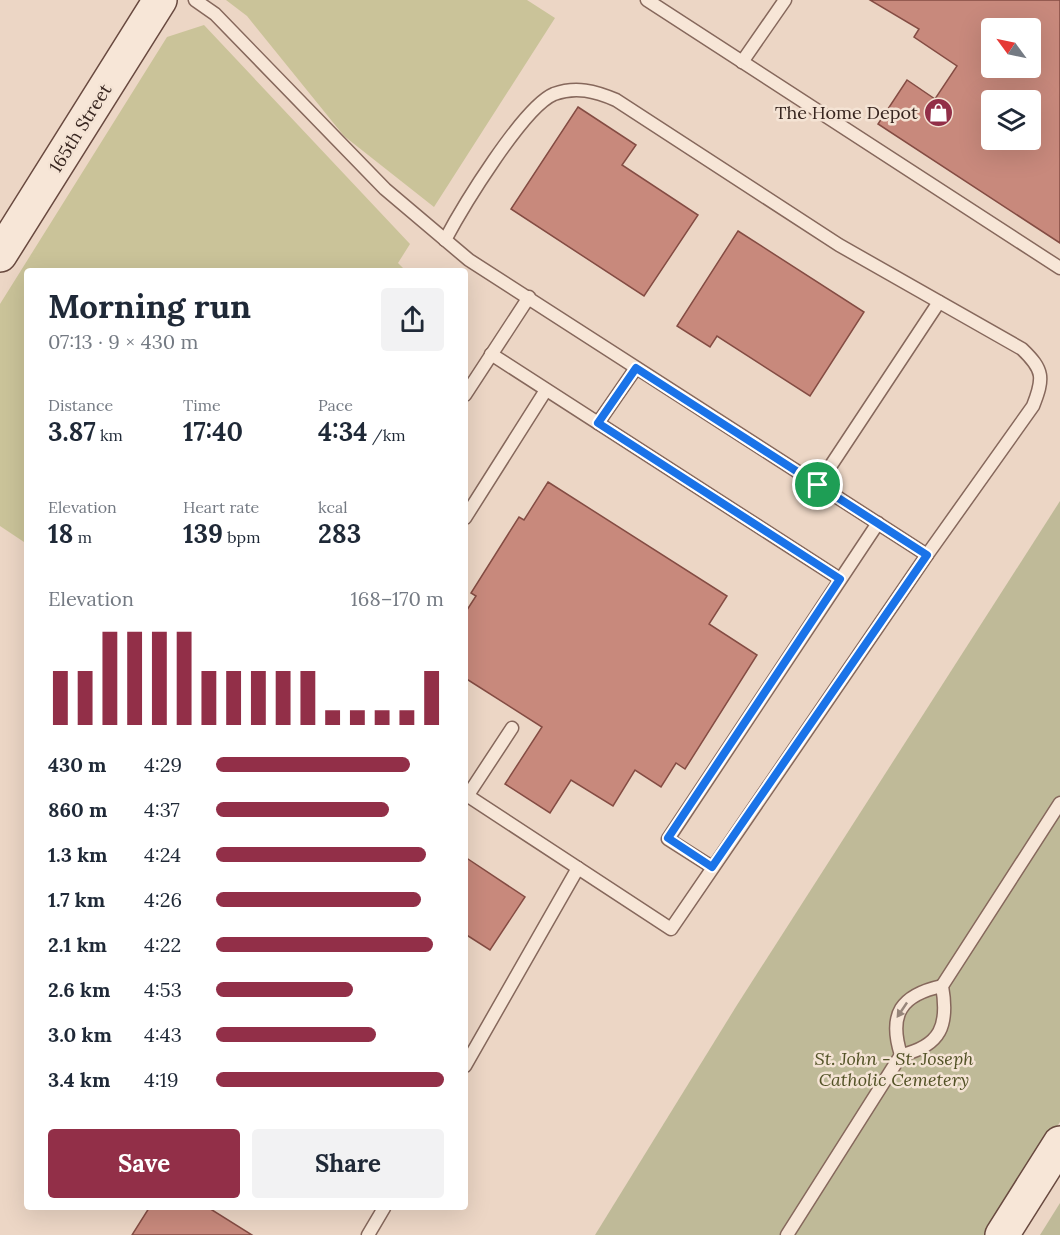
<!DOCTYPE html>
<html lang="en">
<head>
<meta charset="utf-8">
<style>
  body { margin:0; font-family:Lora,serif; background:#f2f2f3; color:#1f2937; height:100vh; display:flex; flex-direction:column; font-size:22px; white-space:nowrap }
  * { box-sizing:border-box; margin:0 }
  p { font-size:20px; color:#747a83 }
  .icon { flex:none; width:33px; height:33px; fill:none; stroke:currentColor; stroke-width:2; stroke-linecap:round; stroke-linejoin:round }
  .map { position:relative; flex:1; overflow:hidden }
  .drawer { position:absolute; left:24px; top:268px; width:444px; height:942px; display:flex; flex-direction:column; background:#fff; border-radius:6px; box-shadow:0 6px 24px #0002 }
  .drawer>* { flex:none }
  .needle { width:39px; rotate:303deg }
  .buttons { position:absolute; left:981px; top:18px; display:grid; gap:12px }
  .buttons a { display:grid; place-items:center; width:60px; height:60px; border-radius:6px; background:#fff; box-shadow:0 6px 24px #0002; font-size:30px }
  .pin { position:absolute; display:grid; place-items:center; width:51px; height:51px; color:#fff; margin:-26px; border:3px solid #fff; border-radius:50%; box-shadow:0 2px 6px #0007 }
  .round { display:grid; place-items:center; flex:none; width:63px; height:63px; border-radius:6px; background:#f2f2f3 }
  .head { display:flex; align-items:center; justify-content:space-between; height:102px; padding:0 24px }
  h1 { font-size:33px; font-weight:700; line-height:45px }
  .figures { display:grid; grid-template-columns:repeat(3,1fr); gap:9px; height:102px; padding:6px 24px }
  .figures div { display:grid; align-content:center }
  .figures b { font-size:26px; font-weight:700 }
  .figures small { font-size:16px; font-weight:400 }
  .figures p { font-size:16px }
  .chart { height:168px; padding:12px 24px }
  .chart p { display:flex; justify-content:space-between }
  .chart svg { width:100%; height:108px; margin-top:6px; stroke:#922f48; stroke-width:6 }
  .button { display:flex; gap:12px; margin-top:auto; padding:12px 24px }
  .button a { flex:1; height:69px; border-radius:6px; background:#922f48; color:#fff; font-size:24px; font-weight:700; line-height:69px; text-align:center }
  .button a+a { background:#f2f2f3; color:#1f2937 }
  ul { padding:0 24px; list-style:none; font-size:20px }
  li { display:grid; grid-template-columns:96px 72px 1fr; align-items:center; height:45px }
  li i { height:15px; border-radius:8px; background:#922f48 }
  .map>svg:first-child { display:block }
  .green { fill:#cac399 }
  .cemetery { fill:#bfba98 }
  .building { fill:#c8897c; stroke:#844c43; stroke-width:1.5; fill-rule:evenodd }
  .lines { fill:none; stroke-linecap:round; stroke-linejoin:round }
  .lane-casing { stroke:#86685c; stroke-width:15 }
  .secondary-casing { stroke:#68493f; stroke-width:36 }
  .lane { stroke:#f7e6d7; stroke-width:12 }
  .secondary { stroke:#f7e6d7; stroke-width:33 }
  .oneway { fill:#97867b }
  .route-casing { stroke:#fff; stroke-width:12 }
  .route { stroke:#1a73e8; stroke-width:8 }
  .labels { text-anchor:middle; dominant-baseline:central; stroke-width:5; stroke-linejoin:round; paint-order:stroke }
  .poi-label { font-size:18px; fill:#37251f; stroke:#f4e3d4; text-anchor:end }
  .street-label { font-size:18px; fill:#37251f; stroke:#f4e3d4 }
  .park-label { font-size:18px; font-style:italic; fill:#525226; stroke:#f4e3d4 }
</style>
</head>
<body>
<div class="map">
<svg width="1060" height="1235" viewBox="0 0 1060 1235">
  <rect width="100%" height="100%" fill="#ecd6c5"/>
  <!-- green -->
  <g class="green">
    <polygon points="226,0 527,0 555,18 434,207 344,136 247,16"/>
    <polygon points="204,25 410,244 398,263 406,271 27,272 27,544 0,526 0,304 167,37"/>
  </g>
  <!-- cemetery -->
  <g class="cemetery">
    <polygon points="1060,501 1060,1122 989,1235 595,1235 737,1005"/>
    <polygon points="1060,1203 1060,1235 1040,1235"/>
  </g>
  <!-- building -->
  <g class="building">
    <path d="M870 0H1060V243L878 124 907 80 935 99 957 66 914 37 919 29ZM992 28H1030V68H992ZM992 100H1030V140H992Z"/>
    <polygon points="578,107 636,145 622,165 698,215 644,296 511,209"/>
    <polygon points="738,231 864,312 810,396 717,336 710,347 677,326"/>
    <polygon points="548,482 727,596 709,624 757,655 685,769 676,763 661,787 635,770 613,806 571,780 550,813 505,784 542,727 465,678 465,613 476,596 471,593 519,517 524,520"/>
    <polygon points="465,857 525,897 490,950 465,934"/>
    <polygon points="149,1208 209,1208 252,1235 132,1235"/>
  </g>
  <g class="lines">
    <defs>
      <g id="lane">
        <polyline points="195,0 215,14 385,189 469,260 927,555 671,929 465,794"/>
        <polyline points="647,0 1060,268"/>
        <polyline points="742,62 785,0"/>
        <path d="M445 240C462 208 523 107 554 94 576 86 595 91 616 100L839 245 1022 349C1044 370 1044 378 1033 406L927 555"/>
        <polyline points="491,354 840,579"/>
        <polyline points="465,395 529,297"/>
        <polyline points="598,423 636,368"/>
        <polyline points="818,485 939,302"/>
        <polyline points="465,518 546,390"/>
        <polyline points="468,795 512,728"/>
        <polyline points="712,867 668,839 878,523"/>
        <path d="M901 1055C888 1014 901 995 942 986"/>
        <polyline points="465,1066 578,868"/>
        <polyline points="368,1235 384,1208"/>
        <path d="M787 1235 901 1055C941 1046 949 1025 942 986L1060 803"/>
      </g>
      <g id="secondary">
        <polyline points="0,255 160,0"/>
        <polyline points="1002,1235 1060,1143"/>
      </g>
    </defs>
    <!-- lane casing -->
    <use href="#lane" class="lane-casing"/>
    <!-- secondary casing -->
    <use href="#secondary" class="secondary-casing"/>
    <!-- lane -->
    <use href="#lane" class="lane"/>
    <!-- secondary -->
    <use href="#secondary" class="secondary"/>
  </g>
  <!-- one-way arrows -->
  <defs><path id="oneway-solid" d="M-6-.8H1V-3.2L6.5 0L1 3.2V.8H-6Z" transform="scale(1.5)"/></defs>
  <use class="oneway" href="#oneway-solid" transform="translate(902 1010) rotate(124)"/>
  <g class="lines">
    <defs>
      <polygon id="route" points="636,368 927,555 712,867 668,838 840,579 598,423"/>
    </defs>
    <!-- route casing -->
    <use href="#route" class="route-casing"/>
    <!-- route -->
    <use href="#route" class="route"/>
  </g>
  <!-- icons -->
  <defs>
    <symbol id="shop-disc" viewBox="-11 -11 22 22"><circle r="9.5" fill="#922f48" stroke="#f4e3d4"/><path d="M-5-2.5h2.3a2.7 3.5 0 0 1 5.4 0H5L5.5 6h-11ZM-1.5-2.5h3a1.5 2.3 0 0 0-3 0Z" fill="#fff"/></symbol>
  </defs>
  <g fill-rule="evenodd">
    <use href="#shop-disc" x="922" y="96" width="33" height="33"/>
  </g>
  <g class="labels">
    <!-- poi labels -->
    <g class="poi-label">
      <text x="918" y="112">The Home Depot</text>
    </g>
    <!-- street labels -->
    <g class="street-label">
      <text transform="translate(80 128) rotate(-58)">165th Street</text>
    </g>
    <!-- park labels -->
    <g class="park-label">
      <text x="894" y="1058">St. John - St. Joseph<tspan x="894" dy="21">Catholic Cemetery</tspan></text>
    </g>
  </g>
</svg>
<div class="buttons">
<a><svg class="needle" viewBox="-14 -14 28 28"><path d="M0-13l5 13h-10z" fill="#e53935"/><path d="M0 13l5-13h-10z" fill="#747a83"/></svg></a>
<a><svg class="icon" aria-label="layers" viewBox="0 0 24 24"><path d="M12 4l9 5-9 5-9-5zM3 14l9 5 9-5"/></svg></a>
</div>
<div class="pin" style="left:818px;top:485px;background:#1e9e55"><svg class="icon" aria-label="arrive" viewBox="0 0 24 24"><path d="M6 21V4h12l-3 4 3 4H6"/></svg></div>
<section class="drawer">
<div class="head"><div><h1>Morning run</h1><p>07:13 · 9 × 430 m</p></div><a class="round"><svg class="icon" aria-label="share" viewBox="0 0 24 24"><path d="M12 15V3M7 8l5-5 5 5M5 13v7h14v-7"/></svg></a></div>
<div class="figures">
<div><p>Distance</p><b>3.87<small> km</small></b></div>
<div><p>Time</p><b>17:40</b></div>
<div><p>Pace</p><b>4:34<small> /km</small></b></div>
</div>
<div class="figures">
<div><p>Elevation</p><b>18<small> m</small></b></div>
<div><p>Heart rate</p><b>139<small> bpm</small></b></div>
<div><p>kcal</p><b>283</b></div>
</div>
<div class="chart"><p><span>Elevation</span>168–170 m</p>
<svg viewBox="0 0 160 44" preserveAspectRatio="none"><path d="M5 44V22M15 44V22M25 44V6M35 44V6M45 44V6M55 44V6M65 44V22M75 44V22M85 44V22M95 44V22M105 44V22M115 44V38M125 44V38M135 44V38M145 44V38M155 44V22"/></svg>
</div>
<ul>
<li><b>430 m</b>4:29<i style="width:85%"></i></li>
<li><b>860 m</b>4:37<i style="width:76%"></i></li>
<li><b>1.3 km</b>4:24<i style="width:92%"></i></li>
<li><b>1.7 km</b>4:26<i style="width:90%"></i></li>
<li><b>2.1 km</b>4:22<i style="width:95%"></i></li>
<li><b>2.6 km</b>4:53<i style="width:60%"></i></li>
<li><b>3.0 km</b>4:43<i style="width:70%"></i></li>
<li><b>3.4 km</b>4:19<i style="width:100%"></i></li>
</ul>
<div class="button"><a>Save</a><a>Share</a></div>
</section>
</div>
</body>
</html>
